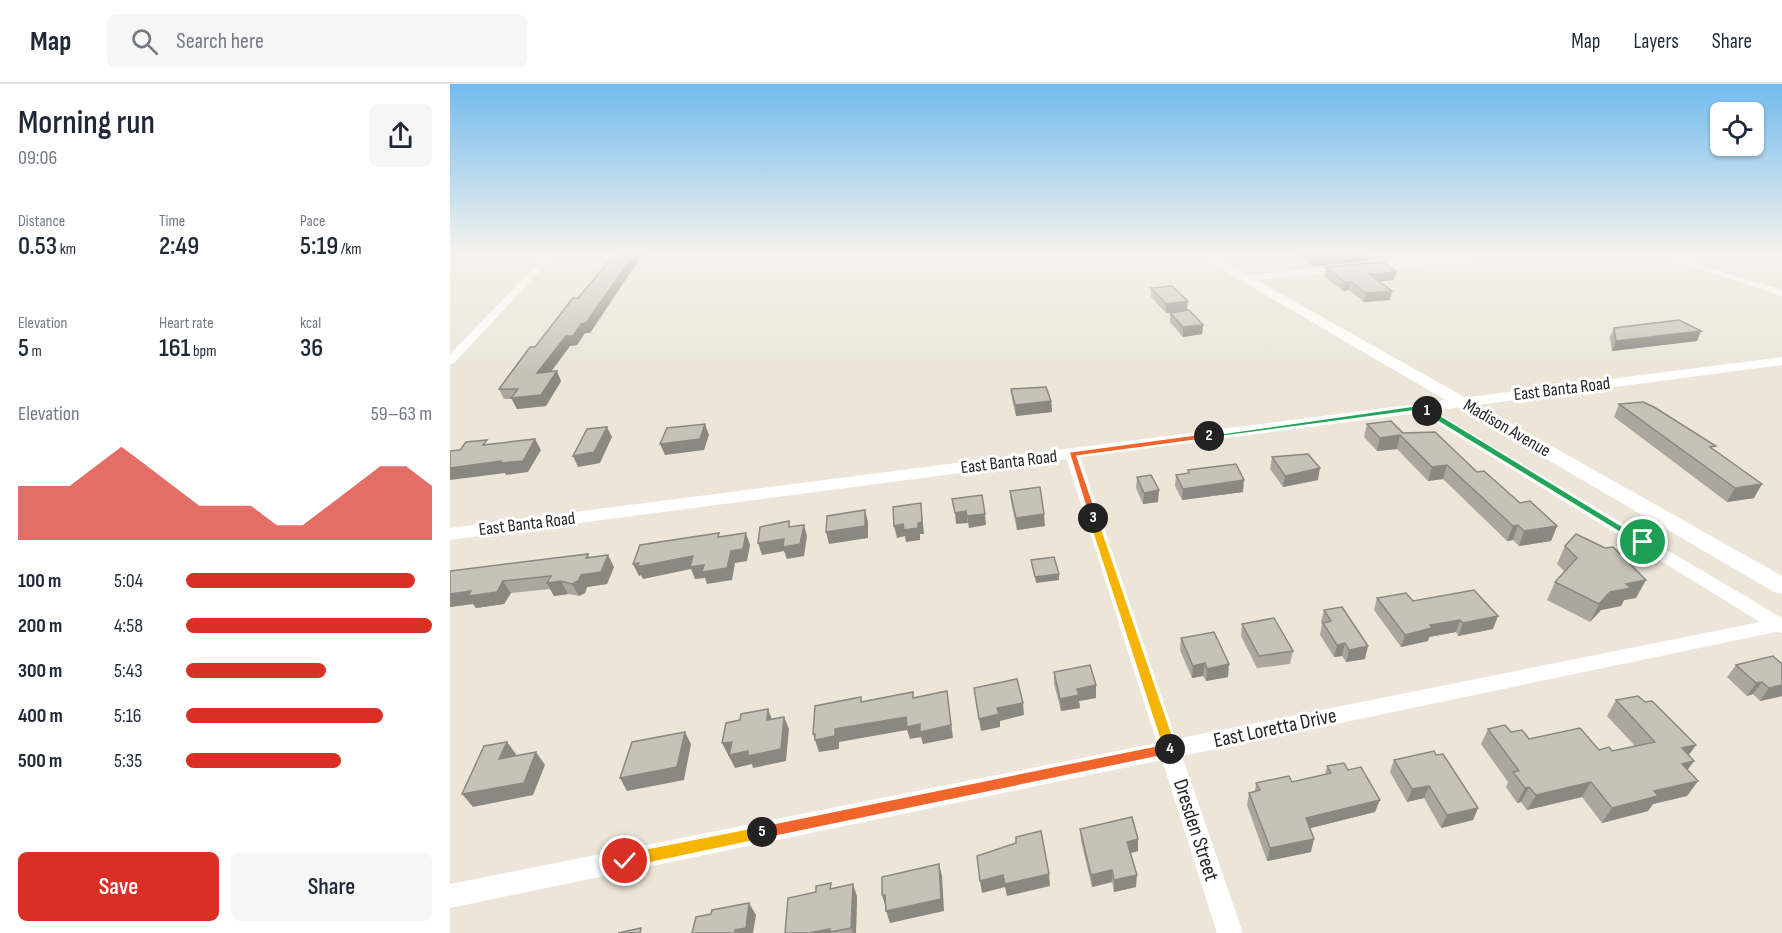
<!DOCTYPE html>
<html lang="en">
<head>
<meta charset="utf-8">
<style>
  body { margin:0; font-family:"Sofia Sans Condensed",sans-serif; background:#f6f6f7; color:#1f2937; height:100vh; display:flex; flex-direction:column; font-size:22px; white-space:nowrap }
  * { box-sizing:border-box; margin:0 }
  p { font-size:20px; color:#747a83 }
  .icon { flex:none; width:33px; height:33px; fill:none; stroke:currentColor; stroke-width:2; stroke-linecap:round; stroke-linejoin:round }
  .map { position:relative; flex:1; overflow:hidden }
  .sheet { display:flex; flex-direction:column; background:#fff; width:450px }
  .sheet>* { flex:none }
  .tools { position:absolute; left:1260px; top:18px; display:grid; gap:12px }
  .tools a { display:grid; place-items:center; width:54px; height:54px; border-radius:9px; background:#fff; box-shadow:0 2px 4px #0004; font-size:30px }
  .pin { position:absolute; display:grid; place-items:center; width:51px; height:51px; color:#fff; margin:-26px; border:3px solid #fff; border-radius:50%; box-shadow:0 2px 6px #0007 }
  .km { position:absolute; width:30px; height:30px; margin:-15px; border-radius:50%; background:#222; color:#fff; font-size:16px; line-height:30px; text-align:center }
  .round { display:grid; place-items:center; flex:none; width:63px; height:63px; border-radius:9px; background:#f6f6f7 }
  .headline { display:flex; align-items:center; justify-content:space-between; height:102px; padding:0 18px }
  h1 { font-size:33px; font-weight:600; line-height:45px }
  .stats { display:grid; grid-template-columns:repeat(3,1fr); gap:9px; height:102px; padding:6px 18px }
  .stats div { display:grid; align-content:center }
  .stats b { font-size:26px; font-weight:600 }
  .stats small { font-size:16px; font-weight:400 }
  .stats p { font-size:16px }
  .chart { height:168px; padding:12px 18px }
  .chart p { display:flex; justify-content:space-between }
  .chart svg { width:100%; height:108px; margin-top:6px; fill:#d93025; opacity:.7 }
  .button { display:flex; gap:12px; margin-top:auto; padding:12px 18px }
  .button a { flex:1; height:69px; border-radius:9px; background:#d93025; color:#fff; font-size:24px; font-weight:600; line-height:69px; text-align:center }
  .button a+a { background:#f6f6f7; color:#1f2937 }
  ul { padding:0 18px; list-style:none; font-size:20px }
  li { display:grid; grid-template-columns:96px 72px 1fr; align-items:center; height:45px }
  li i { height:15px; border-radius:8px; background:#d93025 }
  header { display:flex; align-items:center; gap:36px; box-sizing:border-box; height:84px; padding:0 30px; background:#fff; border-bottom:2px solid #e0e1e3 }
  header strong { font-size:28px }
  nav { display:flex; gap:33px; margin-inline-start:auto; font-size:21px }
  .search { width:420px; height:54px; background:#f6f6f7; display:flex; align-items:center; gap:15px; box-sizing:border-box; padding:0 21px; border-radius:9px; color:#747a83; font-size:22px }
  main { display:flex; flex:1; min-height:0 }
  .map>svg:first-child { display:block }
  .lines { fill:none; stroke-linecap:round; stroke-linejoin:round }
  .minor { fill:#fff; fill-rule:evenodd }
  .tertiary { fill:#fff; fill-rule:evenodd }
  .secondary { fill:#fff; fill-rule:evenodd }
  .wall { fill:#aba79e }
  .shaded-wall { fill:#8b8881 }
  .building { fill:#c7c2b8; stroke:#8b8881; stroke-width:1.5 }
  .split-1 { fill:#22a559; stroke:#fff; stroke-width:1.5 }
  .split-2 { fill:#22a559; stroke:#fff; stroke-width:1.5 }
  .split-3 { fill:#f0652b; stroke:#fff; stroke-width:1.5 }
  .split-4 { fill:#f5b400; stroke:#fff; stroke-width:1.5 }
  .split-5 { fill:#f0652b; stroke:#fff; stroke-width:1.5 }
  .split-6 { fill:#f5b400; stroke:#fff; stroke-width:1.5 }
  .labels { text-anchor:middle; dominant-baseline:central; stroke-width:6; stroke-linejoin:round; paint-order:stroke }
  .street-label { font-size:18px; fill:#282828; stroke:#fff }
  .near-street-label { font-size:21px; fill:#282828; stroke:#fff }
</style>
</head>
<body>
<header>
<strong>Map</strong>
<div class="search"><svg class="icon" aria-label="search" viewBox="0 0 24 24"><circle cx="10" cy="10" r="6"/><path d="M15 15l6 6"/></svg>Search here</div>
<nav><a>Map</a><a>Layers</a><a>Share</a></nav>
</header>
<main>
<section class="sheet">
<div class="headline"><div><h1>Morning run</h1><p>09:06</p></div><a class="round"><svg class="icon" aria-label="share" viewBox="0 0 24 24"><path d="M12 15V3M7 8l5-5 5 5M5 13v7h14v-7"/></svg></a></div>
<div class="stats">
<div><p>Distance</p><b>0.53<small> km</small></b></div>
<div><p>Time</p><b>2:49</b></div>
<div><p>Pace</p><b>5:19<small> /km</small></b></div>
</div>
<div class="stats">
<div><p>Elevation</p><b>5<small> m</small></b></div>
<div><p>Heart rate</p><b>161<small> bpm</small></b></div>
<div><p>kcal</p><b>36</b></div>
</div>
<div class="chart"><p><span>Elevation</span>59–63 m</p>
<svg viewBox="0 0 160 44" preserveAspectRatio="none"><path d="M0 44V22L10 22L20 22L30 14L40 6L50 14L60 22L70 30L80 30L90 30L100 38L110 38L120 30L130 22L140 14L150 14L160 22V44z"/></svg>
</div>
<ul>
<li><b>100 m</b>5:04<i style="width:93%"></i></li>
<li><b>200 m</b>4:58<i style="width:100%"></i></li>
<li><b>300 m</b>5:43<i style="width:57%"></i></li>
<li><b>400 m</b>5:16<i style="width:80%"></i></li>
<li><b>500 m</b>5:35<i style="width:63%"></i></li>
</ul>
<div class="button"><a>Save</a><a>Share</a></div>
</section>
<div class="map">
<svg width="1332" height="849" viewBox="0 0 1332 849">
  <rect width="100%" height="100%" fill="#ece5d8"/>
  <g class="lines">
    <!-- minor -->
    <g class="minor">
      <polygon points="98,169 107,169 4,279 0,280 0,270"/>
      <polygon points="1035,169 1066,169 1062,172 794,197 789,194 794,191"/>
      <polygon points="1200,169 1213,169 1332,206 1332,212"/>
      <polygon points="971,320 1332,534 1332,549 1326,548 732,672 793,849 767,849 712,676 0,824 0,800 707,659 615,370 622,366 629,370 726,655 1310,538 967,327 965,324"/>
    </g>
    <!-- tertiary -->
    <polygon class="tertiary" points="1332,273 1332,281 0,456 0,444"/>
    <!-- secondary -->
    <polygon class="secondary" points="744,169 759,169 1332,492 1332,510 1324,508"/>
  </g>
  <!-- wall -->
  <g class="wall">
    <polygon points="166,169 201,170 192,171 140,249 135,249 127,261 120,262 101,288 111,297 96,322 67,325 62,315 54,315 49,305 128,214"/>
    <polygon points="848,169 920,169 918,177 863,182 848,170"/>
    <polygon points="876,183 944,196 930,198 940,216 914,218 899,206 893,207 874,192"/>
    <polygon points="701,204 737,226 716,229 701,213"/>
    <polygon points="720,229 753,241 752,250 733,253 720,238"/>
    <polygon points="1164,244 1247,257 1162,267 1160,253"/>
    <polygon points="561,305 601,317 602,328 566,332 562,315"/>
    <polygon points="1169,320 1264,366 1304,414 1277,418 1164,333"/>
    <polygon points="917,340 953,349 1027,388 1070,419 1107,442 1101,457 1069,462 1063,456 1057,457 993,395 978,397 947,365 927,367 914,353"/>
    <polygon points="822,373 868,396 833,403 820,385"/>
    <polygon points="738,386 793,408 732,416 725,402 726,391 738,389"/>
    <polygon points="687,393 708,418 693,420 686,404"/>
    <polygon points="560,407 595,442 567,446 561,418"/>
    <polygon points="1115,462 1186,514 1174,516 1171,522 1151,526 1140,538 1097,516 1105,498 1115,488 1107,480"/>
    <polygon points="138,470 140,473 164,483 157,500 137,503 135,509 129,512 118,510 104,512 100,505 61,509 54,520 26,524 23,520 0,523 0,487"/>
    <polygon points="927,514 963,517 1043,545 1008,552 1006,548 979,553 978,557 951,563 924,526"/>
    <polygon points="874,526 915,575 896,578 892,572 884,573 870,551 872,540 871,538"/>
    <polygon points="792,540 843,567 840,580 807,584 791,552"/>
    <polygon points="731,554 778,593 756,597 753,592 742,594 730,566"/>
    <polygon points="1286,581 1332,612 1310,617 1303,610 1297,612 1277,593"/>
    <polygon points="604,588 646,601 646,614 629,617 630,624 611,627 604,600"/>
    <polygon points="1166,616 1195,618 1246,661 1238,672 1244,677 1237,686 1248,697 1237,712 1203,720 1198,727 1152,739 1132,713 1077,726 1071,718 1067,719 1056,703 1058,698 1031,660 1038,645 1061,648 1079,655 1162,667 1185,662 1157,632"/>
    <polygon points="986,671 1028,724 1023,736 991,744 974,714 957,718 940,688 944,676"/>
    <polygon points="877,682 898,686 925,728 860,744 861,768 817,777 797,721 799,709 805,707 806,699 842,698 875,691"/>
    <polygon points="630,745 688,755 688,767 680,769 686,803 664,808 662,798 642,803 631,757"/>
    <polygon points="383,804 407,812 406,849 335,849"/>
  </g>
  <!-- shaded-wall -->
  <g class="shaded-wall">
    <polygon points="185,169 202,169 201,170 192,171 140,249 135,249 127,261 120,262 92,299 87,289 116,252 131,240"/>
    <polygon points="920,169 918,177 863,182 864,174"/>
    <polygon points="946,188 944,196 917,199 919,190"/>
    <polygon points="895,198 901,198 899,206 893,207"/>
    <polygon points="942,207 940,216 914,218 916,209"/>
    <polygon points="738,217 737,226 716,229 716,220"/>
    <polygon points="753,241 752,250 733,253 733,243"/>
    <polygon points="1251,247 1247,257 1162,267 1166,257"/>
    <polygon points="107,287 111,297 96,322 67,325 61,314"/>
    <polygon points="601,317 602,328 566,332 565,321"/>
    <polygon points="255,340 259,351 254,366 215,371 210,360"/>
    <polygon points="157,343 162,353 150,379 128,383 123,372"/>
    <polygon points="950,351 947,365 927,367 930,354"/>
    <polygon points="85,355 91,366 78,388 56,391 55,389 0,396 0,384"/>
    <polygon points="997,381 993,395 978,397 982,383"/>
    <polygon points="870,384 868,396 833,403 835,392"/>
    <polygon points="794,396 793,408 732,416 733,405"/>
    <polygon points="1312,400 1304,414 1277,418 1285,404"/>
    <polygon points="709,406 708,418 693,420 694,409"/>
    <polygon points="471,419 474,450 470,450 470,456 456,458 455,452 447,454 444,442 468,439"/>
    <polygon points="415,426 418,438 418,454 379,460 376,448"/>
    <polygon points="516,427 518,439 506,440 505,429"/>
    <polygon points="535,430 536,441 519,444 517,432"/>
    <polygon points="594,430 595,442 567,446 566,434"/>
    <polygon points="354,441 357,452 354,472 337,475 334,467 312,471 308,459"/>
    <polygon points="1068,441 1063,456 1057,457 1063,442"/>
    <polygon points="1107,442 1101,457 1069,462 1074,447"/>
    <polygon points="296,449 300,461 297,477 285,479 282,496 257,500 255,494 245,495 241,485 193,495 191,491 189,492 183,480 243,472 254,481 281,467"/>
    <polygon points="158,471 164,483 157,500 137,503 135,509 129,512 122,500 131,491"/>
    <polygon points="609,490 609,496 586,499 585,493"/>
    <polygon points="1196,496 1186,514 1174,516 1171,522 1151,526 1140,538 1149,520 1160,508 1176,500"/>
    <polygon points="53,497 61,509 54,520 26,524 23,520 0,523 0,510"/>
    <polygon points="111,497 118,510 104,512 97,499"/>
    <polygon points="1048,532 1043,545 1008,552 1013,539"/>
    <polygon points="1010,536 1006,548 979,553 978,557 951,563 955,551 980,541"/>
    <polygon points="895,559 892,572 884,573 887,561"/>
    <polygon points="918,562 915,575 896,578 899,566"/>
    <polygon points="755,579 753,592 742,594 743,582"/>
    <polygon points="779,580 778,593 756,597 757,585"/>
    <polygon points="1312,598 1303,610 1297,612 1306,599"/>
    <polygon points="646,601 646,614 629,617 630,624 611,627 610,615 627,605"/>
    <polygon points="1332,601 1332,612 1310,617 1319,604"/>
    <polygon points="497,607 503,654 473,660 471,653 460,655 457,646 389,658 389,665 369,668 363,650 385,645"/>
    <polygon points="573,619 574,631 550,637 550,643 531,647 529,635 547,624"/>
    <polygon points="318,625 323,638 317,636"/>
    <polygon points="334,633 339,645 336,677 303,684 302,680 285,684 272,659 282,658"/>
    <polygon points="235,648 241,660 234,696 177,707 170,694"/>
    <polygon points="57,658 66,670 59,687 49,675"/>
    <polygon points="1246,661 1235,676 1232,664"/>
    <polygon points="86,668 95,681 83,711 23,723 12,710"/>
    <polygon points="1244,677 1233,692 1232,680"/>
    <polygon points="1248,697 1237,712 1203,720 1198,727 1152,739 1162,724 1204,707"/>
    <polygon points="1141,698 1132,713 1077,726 1086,711"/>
    <polygon points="979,702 974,714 957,718 962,705"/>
    <polygon points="1079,703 1071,718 1067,719 1075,704"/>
    <polygon points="930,716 925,728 853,746 856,734"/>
    <polygon points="1028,724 1023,736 991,744 997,731"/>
    <polygon points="688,755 688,767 677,770 677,758"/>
    <polygon points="864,755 861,768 817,777 820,764"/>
    <polygon points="489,780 492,792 494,827 440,839 436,827"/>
    <polygon points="662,786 662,798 642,803 641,791"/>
    <polygon points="599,790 600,802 557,812 555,803 532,809 530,797 553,791"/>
    <polygon points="687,791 686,803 664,808 664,796"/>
    <polygon points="403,800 407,812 406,849 403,849 401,844"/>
    <polygon points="432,811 435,811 436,824"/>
    <polygon points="299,819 306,831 303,849 285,849 285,846"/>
    <polygon points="380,845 380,849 359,849"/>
  </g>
  <!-- building -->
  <g class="building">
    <polygon points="166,169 185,169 136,239 131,240 123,252 116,252 87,289 107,287 91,311 61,314 68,305 49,305 80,263 85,263 123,214 128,214"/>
    <polygon points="858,169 920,169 864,174"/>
    <polygon points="933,178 946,188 919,190 942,207 916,209 901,198 895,198 876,183"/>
    <polygon points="722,202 738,217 716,220 701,204"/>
    <polygon points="739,226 753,241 733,243 720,229"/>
    <polygon points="1229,236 1251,247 1166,257 1164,244"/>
    <polygon points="596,303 601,317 565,321 561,305"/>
    <polygon points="1193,318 1204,323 1266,362 1260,363 1312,400 1285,404 1169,320"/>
    <polygon points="941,337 953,349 985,348 1027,388 1034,387 1070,419 1080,417 1107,442 1074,447 1068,441 1063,442 997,381 982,383 950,351 930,354 917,340"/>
    <polygon points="255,340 250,355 210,360 217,344"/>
    <polygon points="157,343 144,368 123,372 137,345"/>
    <polygon points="85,355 73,377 50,379 51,377 0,384 0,367 10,366 16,358 37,356 33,361"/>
    <polygon points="858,370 870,384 835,392 822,373"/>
    <polygon points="786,380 794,396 733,405 726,391 739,389 738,386"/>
    <polygon points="701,391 709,406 694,409 687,393"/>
    <polygon points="590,403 594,430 566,434 560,407"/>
    <polygon points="532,411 535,430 517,432 516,427 505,429 502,415"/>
    <polygon points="471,419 472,438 468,439 468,444 454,446 453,440 444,442 443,423"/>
    <polygon points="415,426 415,442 376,448 377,432"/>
    <polygon points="339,437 339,443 354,441 350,460 333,463 334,455 308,459 310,443"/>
    <polygon points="269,449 268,453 296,449 293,465 281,467 277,484 252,488 254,481 240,483 243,472 187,483 189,479 183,480 190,461"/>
    <polygon points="1126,450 1155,464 1163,463 1196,496 1176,500 1181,504 1160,508 1149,520 1105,498 1127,474 1115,462"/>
    <polygon points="138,470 136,474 158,471 151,488 131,491 128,497 122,500 111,497 97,499 101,492 53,497 47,508 18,512 21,507 0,510 0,487"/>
    <polygon points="604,473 609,490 585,493 581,476"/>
    <polygon points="1024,506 1048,532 1013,539 1010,536 980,541 982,544 955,551 927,514 956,509 963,517"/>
    <polygon points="892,523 918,562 899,566 895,559 887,561 873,539 881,537 874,526"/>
    <polygon points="824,534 843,567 809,572 792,540"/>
    <polygon points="764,548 779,580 757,585 755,579 743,582 731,554"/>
    <polygon points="1323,572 1332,580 1332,601 1319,604 1312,598 1306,599 1286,581"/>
    <polygon points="640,581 646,601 627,605 629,611 610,615 604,588"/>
    <polygon points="567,595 573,619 547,624 549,630 529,635 524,604"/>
    <polygon points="497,607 501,641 470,648 470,640 457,643 456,633 385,645 385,652 365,656 365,650 363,650 365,622 411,613 411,618 463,608 463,614"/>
    <polygon points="1188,612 1195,618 1202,617 1246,661 1232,664 1244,677 1232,680 1248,697 1204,707 1208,712 1162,724 1141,698 1086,711 1079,703 1075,704 1063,688 1069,687 1038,645 1055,641 1061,648 1072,646 1079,655 1130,644 1149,666 1159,663 1162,667 1205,658 1166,616"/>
    <polygon points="318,625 317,636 334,633 331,665 298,672 298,667 279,671 282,658 272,659 276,639 290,636 291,630"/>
    <polygon points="235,648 227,683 170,694 182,658"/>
    <polygon points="57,658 49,675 86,668 74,699 12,710 34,662"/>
    <polygon points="984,667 986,671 993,670 1028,724 997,731 979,702 962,705 944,676"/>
    <polygon points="894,679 898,686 911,683 930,716 856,734 864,755 820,764 799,709 810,706 806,699 839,692 842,698 881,689 877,682"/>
    <polygon points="682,733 688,755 677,758 687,791 664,796 662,786 641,791 630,745"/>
    <polygon points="591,747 599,790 555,800 553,791 530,797 527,772 566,759 566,753"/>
    <polygon points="489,780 491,815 436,827 435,811 432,811 432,793"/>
    <polygon points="381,799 380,805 403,800 401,844 380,848 380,845 359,849 335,849 338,814 366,808 366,802"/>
    <polygon points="299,819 296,844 285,846 285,849 242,849 246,833 261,830 262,826"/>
    <polygon points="191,844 190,849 168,849"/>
  </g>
  <!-- sky -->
  <linearGradient id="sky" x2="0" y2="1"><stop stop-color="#72bbee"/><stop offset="0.59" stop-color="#f6f3ed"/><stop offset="1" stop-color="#f6f3ed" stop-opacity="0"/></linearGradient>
  <rect width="1332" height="288" fill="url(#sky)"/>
  <!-- split-1 -->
  <polygon class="split-1" points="974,325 980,325 1198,458 1189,460 974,329"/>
  <!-- split-2 -->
  <polygon class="split-2" points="971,321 980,325 980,329 970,326 759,354 755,352"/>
  <!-- split-3 -->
  <polygon class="split-3" points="759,349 762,354 627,372 648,434 640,436 619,368"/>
  <!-- split-4 -->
  <polygon class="split-4" points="643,431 648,434 727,665 720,670 713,665 638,434"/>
  <!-- split-5 -->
  <polygon class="split-5" points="720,659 727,665 720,670 312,755 307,753 304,748 307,744 312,742"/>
  <!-- split-6 -->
  <polygon class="split-6" points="312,742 317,744 319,748 317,753 312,755 175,784 169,782 167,777 169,771 175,769"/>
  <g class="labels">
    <!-- street labels -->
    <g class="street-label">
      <text transform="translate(1112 305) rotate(-7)">East Banta Road</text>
      <text transform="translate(1057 344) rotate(30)">Madison Avenue</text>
      <text transform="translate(559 378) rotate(-7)">East Banta Road</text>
      <text transform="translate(77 440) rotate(-7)">East Banta Road</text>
    </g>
    <!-- near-street labels -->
    <g class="near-street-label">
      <text transform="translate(825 644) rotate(-12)">East Loretta Drive</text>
      <text transform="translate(746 746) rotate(72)">Dresden Street</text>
    </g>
  </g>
</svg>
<div class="tools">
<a><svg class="icon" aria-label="locate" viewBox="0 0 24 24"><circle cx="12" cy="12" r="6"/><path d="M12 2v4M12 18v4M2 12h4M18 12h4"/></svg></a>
</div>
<div class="pin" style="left:1193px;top:458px;background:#1e9e55"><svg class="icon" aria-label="arrive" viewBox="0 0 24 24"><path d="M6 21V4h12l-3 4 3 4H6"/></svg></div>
<div class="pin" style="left:175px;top:777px;background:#d93025"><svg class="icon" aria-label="check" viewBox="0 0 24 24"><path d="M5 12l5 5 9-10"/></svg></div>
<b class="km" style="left:977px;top:327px">1</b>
<b class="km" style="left:759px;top:352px">2</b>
<b class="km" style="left:643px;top:434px">3</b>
<b class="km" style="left:720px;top:665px">4</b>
<b class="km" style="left:312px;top:748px">5</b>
</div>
</main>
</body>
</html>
